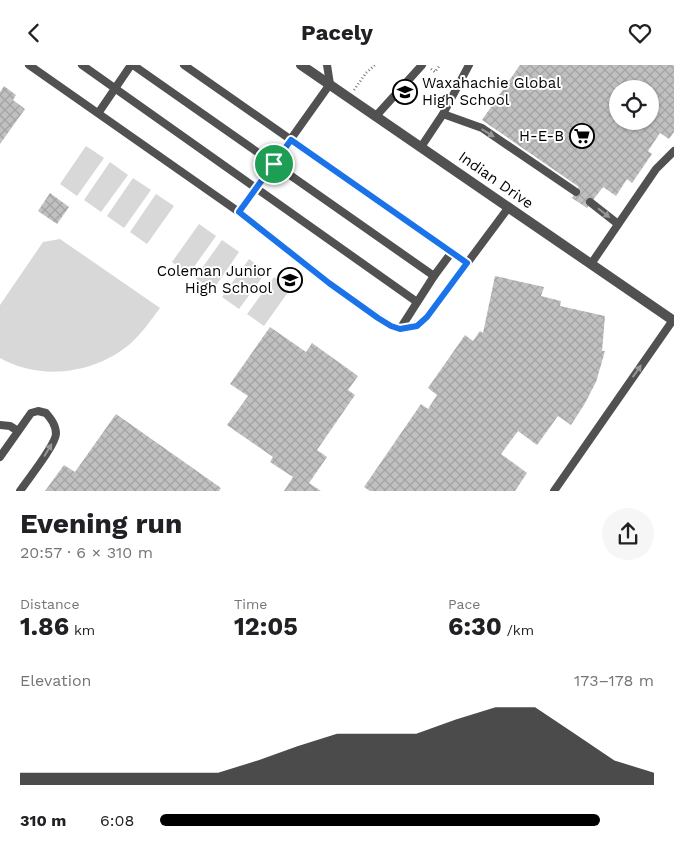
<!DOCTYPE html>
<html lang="en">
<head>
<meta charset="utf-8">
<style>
  body { margin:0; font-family:"Work Sans",sans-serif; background:#f6f6f6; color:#202124; height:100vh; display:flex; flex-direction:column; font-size:19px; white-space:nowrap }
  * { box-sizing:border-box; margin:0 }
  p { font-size:16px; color:#757577 }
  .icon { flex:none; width:28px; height:28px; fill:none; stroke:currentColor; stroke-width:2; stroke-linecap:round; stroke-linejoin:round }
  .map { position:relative; height:426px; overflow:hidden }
  .sheet { display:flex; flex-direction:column; background:#fff; flex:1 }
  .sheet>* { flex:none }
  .buttons { position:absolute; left:609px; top:15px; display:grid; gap:10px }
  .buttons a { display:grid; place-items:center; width:50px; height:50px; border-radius:50%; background:#fff; box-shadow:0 1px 4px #0004; font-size:25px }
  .pin { position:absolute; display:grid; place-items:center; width:42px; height:42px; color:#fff; margin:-21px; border:2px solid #fff; border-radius:50%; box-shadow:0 1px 5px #0007 }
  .round { display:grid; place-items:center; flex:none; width:52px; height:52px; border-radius:26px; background:#f6f6f6 }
  .overview { display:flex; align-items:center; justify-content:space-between; height:85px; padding:0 20px }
  h1 { font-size:28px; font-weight:700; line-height:38px }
  .metrics { display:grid; grid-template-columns:repeat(3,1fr); gap:8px; height:85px; padding:5px 20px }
  .metrics div { display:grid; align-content:center }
  .metrics b { font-size:25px; font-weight:700 }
  .metrics small { font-size:14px; font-weight:400 }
  .metrics p { font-size:14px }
  .chart { height:140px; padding:10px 20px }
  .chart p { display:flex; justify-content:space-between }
  .chart svg { width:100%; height:90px; margin-top:5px; fill:#000; opacity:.7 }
  ul { padding:0 20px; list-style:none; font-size:16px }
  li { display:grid; grid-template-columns:80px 60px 1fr; align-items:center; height:38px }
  li i { height:12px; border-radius:6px; background:#000 }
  header { display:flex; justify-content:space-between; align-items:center; height:65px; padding:0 20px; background:#fff; font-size:22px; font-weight:700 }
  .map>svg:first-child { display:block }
  .pitch { fill:#d8d8d8 }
  .building { fill:url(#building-cross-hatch); fill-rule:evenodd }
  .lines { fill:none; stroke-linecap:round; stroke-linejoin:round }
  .path { stroke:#737373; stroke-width:2.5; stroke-dasharray:1 2.5; stroke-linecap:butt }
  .service { stroke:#515151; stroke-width:8 }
  .tertiary { stroke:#515151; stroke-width:10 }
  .oneway { fill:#979797 }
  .route-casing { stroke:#fff; stroke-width:10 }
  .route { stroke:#1a73e8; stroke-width:6 }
  .labels { text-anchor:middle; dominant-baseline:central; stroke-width:4; stroke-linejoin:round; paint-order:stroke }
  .poi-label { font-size:15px; fill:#000; stroke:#fff; text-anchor:end }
  .street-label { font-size:15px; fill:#000; stroke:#fff }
</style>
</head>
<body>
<header><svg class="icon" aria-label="back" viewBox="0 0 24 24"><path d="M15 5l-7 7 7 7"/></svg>Pacely<svg class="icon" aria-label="heart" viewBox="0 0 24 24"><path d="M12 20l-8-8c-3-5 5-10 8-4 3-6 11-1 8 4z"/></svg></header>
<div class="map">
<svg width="674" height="426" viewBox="0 0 674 426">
  <defs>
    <pattern id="building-cross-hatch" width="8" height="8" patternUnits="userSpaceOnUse" patternTransform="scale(1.25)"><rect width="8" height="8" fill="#c0c0c0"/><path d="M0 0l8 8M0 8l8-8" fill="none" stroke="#a3a3a3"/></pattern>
  </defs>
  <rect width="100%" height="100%" fill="#fff"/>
  <!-- pitch -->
  <g class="pitch">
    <polygon points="86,81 104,93 77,131 60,119"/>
    <polygon points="110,97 128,110 101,147 84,135"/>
    <polygon points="133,113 151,125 124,163 107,151"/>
    <polygon points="156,129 174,141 147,179 130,167"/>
    <polygon points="199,159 216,171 189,209 172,197"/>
    <path d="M60 174 160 243C151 255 142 268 130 279 94 309 41 316 0 293V240L43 177Z"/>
    <polygon points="222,175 239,187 213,225 195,213"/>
    <polygon points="249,194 266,207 239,244 222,232"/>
    <polygon points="274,212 291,223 264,261 247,249"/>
  </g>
  <!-- building -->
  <g class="building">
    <path d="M520 0H674V67L669 74 660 68 648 86 652 89 632 118 627 114 616 131 603 122 587 143 572 133 579 122 482 55ZM618 24H650V56H618Z"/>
    <polygon points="4,21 16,30 13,35 25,44 0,79 0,27"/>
    <polygon points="50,128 69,142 57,159 38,146"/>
    <polygon points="495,211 544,222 541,231 561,236 560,241 605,251 602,286 605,286 596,317 584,340 571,360 558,351 537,380 518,366 501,389 527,408 515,426 370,426 364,422 421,339 428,344 437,330 428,323 465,270 473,276 480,266 483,268"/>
    <polygon points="270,262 306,287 312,278 358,311 348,325 355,330 317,385 327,392 309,418 321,426 284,426 293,412 270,397 273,392 227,360 248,331 230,319"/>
    <polygon points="116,349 221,423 219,426 45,426 64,400 75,407"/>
  </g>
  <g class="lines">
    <!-- path -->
    <g class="path">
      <polyline points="431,4 435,7 440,0"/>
      <polyline points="354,25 366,8 375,0"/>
    </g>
    <!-- service -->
    <g class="service">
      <path d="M29 0 239 147 329 218 391 261C407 266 415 263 427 252L509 142"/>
      <polyline points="82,0 417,237"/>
      <polyline points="133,0 434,211"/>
      <polyline points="184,0 467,198"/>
      <polyline points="99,47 131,0"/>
      <polyline points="443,49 482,63 576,127"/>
      <polyline points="376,51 422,0"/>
      <polyline points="421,82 443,49 469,0"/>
      <polyline points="590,137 618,159"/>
      <polyline points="239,147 330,19 327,0"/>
      <polyline points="591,199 656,104 674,86"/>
      <polyline points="400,264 434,211 451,188"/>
      <polyline points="0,360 10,361 18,366"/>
      <path d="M0 392 31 348 38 346 46 348C51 354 56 360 56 369 55 381 28 414 20 426"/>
      <polyline points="554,426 673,255"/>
    </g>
    <!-- tertiary -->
    <polyline class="tertiary" points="301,0 674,256"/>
  </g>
  <!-- one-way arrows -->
  <defs><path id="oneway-solid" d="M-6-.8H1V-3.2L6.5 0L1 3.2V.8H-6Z" transform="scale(1.25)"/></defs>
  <g class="oneway">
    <use href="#oneway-solid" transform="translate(488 68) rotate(31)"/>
    <use href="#oneway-solid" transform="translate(604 148) rotate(38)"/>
    <use href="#oneway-solid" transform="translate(637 306) rotate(-55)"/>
    <use href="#oneway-solid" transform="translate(48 385) rotate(-59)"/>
  </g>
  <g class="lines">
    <defs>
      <polygon id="route" points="291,75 467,198 427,252 417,261 400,264 391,261 378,253 329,218 239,147"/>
    </defs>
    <!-- route casing -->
    <use href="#route" class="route-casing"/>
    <!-- route -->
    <use href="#route" class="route"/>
  </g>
  <!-- icons -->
  <defs>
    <symbol id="school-ring" viewBox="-11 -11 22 22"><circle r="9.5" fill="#fff" stroke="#000" stroke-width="1.5"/><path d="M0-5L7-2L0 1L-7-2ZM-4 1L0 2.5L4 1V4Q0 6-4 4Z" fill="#000"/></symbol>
    <symbol id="supermarket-ring" viewBox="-11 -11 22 22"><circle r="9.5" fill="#fff" stroke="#000" stroke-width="1.5"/><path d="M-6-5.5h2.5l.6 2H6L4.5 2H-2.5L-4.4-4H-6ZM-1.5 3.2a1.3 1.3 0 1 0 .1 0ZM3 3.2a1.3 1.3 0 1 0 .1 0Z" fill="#000"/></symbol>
  </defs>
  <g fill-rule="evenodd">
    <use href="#school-ring" x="391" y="13" width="28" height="28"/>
    <use href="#supermarket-ring" x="568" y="57" width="28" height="28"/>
    <use href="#school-ring" x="276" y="201" width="28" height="28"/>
  </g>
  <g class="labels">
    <!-- poi labels -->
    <g class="poi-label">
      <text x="422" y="18" text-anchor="start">Waxahachie Global<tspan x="422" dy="17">High School</tspan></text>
      <text x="564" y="71">H-E-B</text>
      <text x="272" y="206">Coleman Junior<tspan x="272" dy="17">High School</tspan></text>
    </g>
    <!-- street labels -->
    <g class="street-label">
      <text transform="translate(496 115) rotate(35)">Indian Drive</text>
    </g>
  </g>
</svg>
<div class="buttons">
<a><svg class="icon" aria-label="locate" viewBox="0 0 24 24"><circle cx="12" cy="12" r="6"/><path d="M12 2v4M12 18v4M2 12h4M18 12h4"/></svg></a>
</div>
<div class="pin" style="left:274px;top:99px;background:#1e9e55"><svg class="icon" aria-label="arrive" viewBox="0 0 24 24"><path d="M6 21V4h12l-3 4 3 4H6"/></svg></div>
</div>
<section class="sheet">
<div class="overview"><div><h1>Evening run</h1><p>20:57 · 6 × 310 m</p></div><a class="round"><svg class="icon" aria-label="share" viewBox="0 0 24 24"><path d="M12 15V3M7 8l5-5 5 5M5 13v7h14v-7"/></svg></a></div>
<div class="metrics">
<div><p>Distance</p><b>1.86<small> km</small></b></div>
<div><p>Time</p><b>12:05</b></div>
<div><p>Pace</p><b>6:30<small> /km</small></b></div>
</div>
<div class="chart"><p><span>Elevation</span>173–178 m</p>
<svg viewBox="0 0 160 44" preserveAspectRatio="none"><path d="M0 44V38L10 38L20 38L30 38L40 38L50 38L60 32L70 25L80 19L90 19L100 19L110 12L120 6L130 6L140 19L150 32L160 38V44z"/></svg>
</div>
<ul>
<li><b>310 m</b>6:08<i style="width:89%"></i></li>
</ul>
</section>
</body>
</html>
